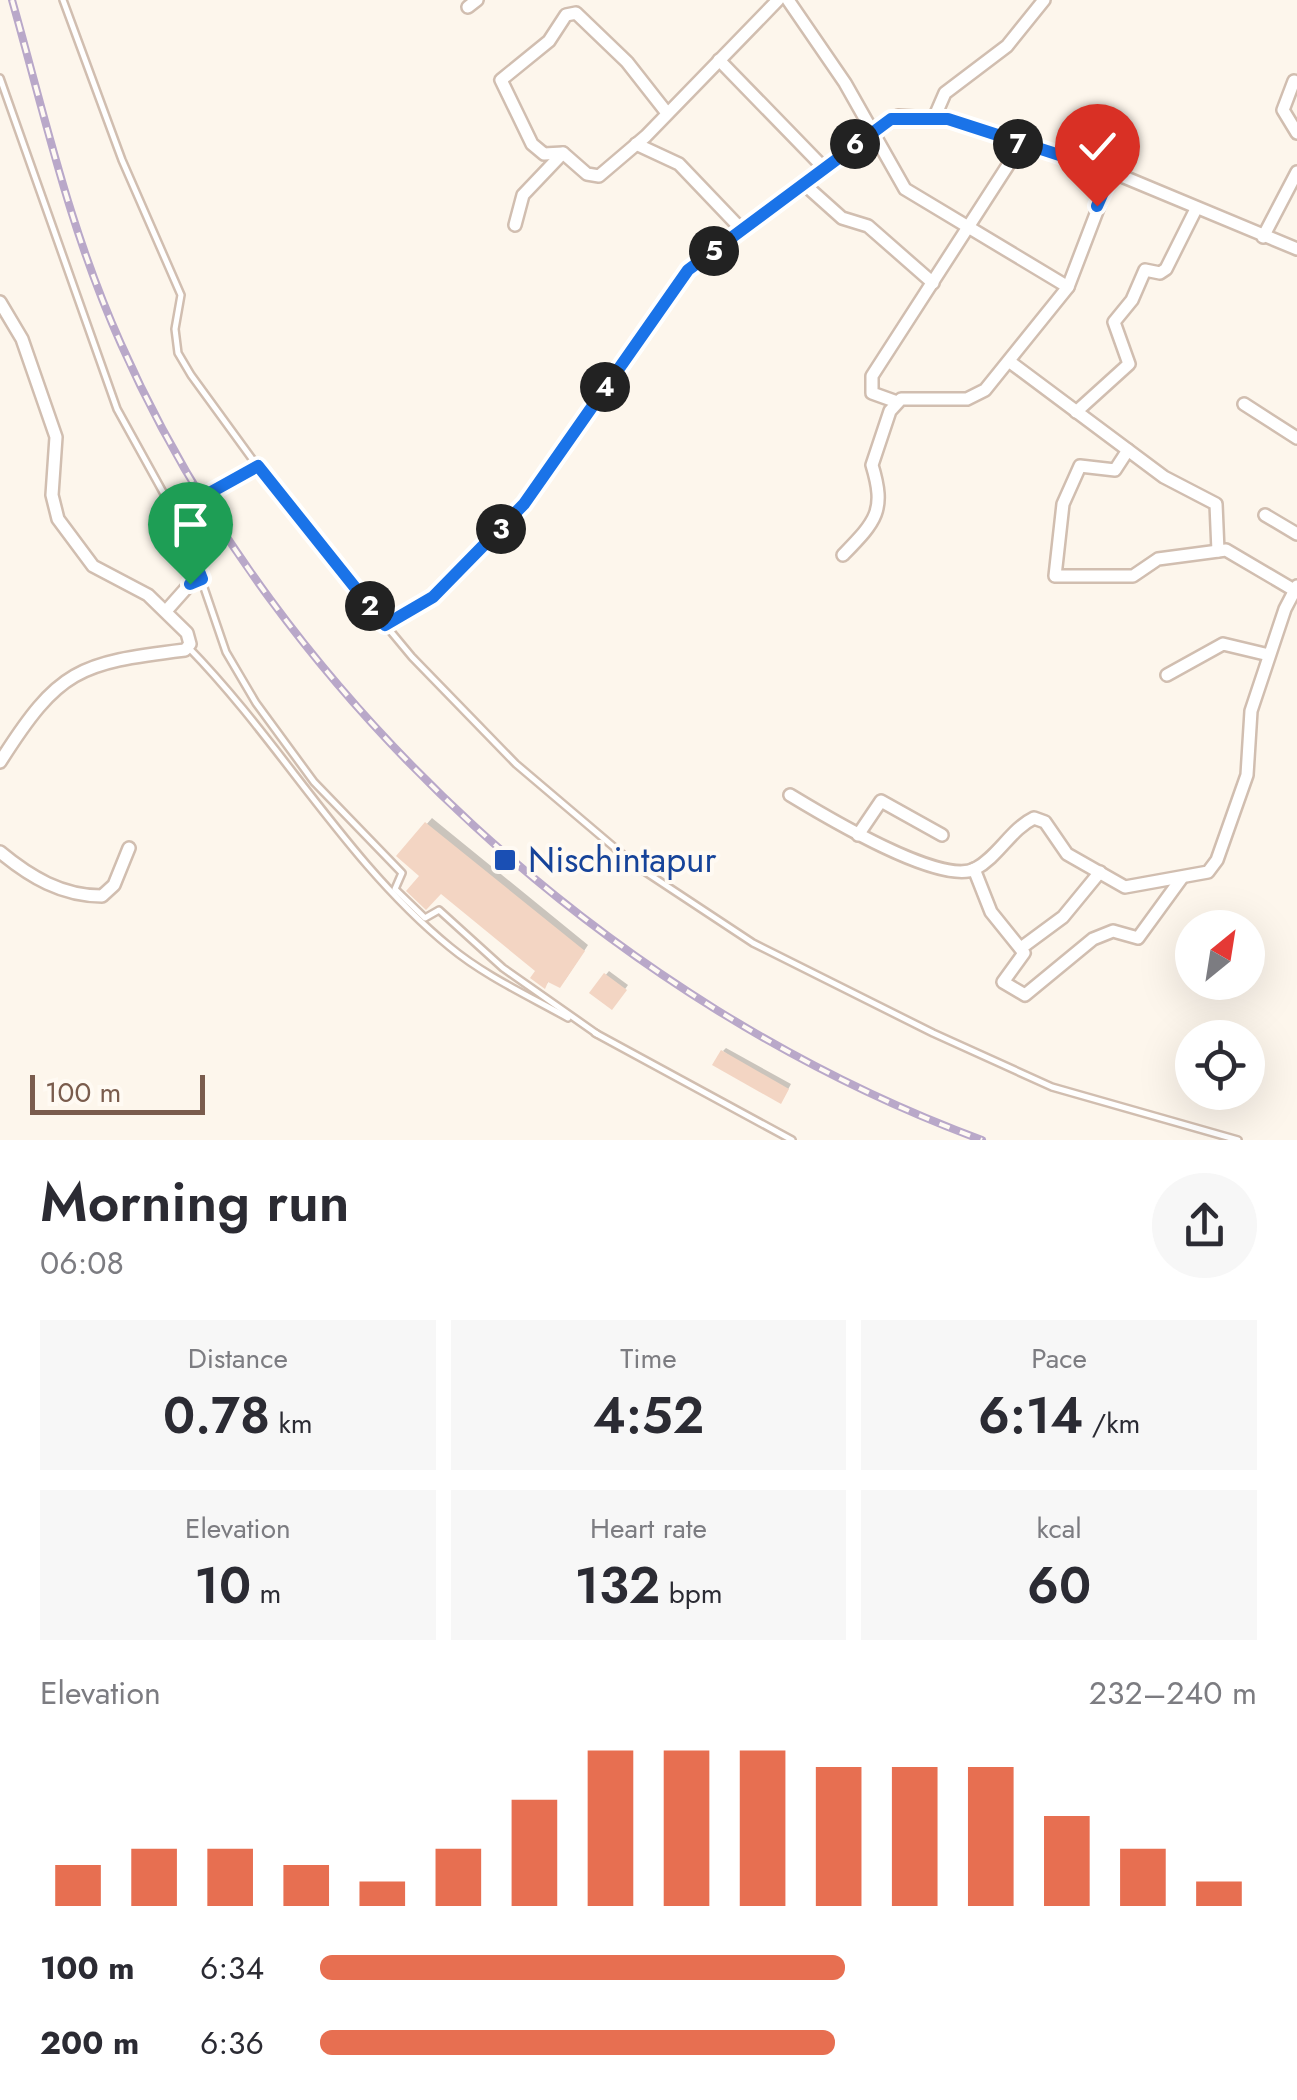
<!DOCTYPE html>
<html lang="en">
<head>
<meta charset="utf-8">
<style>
  body { margin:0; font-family:Jost,sans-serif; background:#f7f7f7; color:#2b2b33; height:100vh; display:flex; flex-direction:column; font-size:38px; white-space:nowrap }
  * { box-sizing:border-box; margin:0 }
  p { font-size:32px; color:#7c7c81 }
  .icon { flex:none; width:55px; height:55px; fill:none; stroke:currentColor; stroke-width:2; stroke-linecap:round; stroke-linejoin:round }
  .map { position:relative; height:1140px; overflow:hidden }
  .details { display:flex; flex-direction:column; background:#fff; flex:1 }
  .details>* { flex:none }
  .needle { width:65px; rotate:30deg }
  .buttons { position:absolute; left:1175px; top:910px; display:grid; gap:20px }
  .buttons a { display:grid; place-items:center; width:90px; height:90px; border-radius:50%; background:#fff; box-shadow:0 10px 40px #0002; font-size:50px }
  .scale { position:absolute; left:30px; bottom:25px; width:175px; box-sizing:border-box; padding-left:10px; border:5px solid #7a5c4d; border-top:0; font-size:28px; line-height:35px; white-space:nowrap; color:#7a5c4d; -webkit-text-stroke:8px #fffaf3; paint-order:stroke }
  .pin { position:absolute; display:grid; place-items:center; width:85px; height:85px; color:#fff; margin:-102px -42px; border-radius:50% 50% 50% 0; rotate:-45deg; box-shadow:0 0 10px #0007 }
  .pin .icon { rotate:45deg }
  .km { position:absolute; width:50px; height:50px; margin:-25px; border-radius:50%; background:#222; color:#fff; font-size:28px; line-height:50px; text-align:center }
  .round { display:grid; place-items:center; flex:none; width:105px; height:105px; border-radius:52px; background:#f7f7f7 }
  .headline { display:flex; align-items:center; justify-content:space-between; height:170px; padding:0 40px }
  h1 { font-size:55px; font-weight:600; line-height:75px }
  .metrics { display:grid; grid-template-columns:repeat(3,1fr); gap:15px; height:170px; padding:10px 40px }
  .metrics div { display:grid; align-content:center; border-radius:0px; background:#f7f7f7; text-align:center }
  .metrics b { font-size:50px; font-weight:600 }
  .metrics small { font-size:28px; font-weight:400 }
  .metrics p { font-size:28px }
  .chart { height:280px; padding:20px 40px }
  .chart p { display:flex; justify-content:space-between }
  .chart svg { width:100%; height:180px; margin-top:10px; stroke:#e76f51; stroke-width:6 }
  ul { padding:0 40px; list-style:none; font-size:32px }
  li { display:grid; grid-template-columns:160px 120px 1fr; align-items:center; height:75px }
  li i { height:25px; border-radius:12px; background:#e76f51 }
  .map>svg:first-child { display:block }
  .shadow { fill:#0003 }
  .building { fill:#f3d5c3 }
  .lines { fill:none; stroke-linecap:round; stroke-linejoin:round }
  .lane-casing { stroke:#d1beb0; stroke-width:10 }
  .street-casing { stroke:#d1beb0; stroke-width:16 }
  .lane { stroke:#fff; stroke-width:5 }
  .street { stroke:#fff; stroke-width:11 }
  .rail-casing { stroke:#b9a8c9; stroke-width:8 }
  .rail { stroke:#fffaf3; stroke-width:4; stroke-dasharray:11; stroke-linecap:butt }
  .route-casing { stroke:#fff; stroke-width:20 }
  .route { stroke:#1a73e8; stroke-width:12 }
  .transit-dot { fill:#1a4fb4; stroke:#fffaf3; stroke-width:4 }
  .labels { text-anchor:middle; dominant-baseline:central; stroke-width:8; stroke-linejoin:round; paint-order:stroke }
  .transit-label { font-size:35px; fill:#164399; stroke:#fffaf3; text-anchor:start }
</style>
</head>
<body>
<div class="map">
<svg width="1297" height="1140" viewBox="0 0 1297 1140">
  <rect width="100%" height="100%" fill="#fdf6ec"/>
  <!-- shadow -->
  <g class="shadow">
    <polygon points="432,818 588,945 565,980 550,980 545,986 538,970 399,856"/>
    <polygon points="609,971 628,985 615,1003 592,992"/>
    <polygon points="726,1048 791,1084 784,1097 723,1051"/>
  </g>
  <!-- building -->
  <g class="building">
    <polygon points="425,822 585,951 560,988 548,982 545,989 530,978 535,971 441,894 426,910 406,891 419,876 396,856"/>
    <polygon points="604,973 627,990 612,1010 589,993"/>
    <polygon points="721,1050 789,1089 781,1104 712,1065"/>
  </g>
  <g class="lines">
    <defs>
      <g id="lane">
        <polyline points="63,0 122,160 181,295 175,329 178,353 191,375 285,504 412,657 516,764 635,865 753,943 933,1033 1052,1087 1238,1140"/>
        <polyline points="0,78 117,409 185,532 226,652 256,703 314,782 402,873 395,889 425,918 439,910 503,968 597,1034"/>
        <path d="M188 647C281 742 346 862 450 947 485 976 529 996 568 1018"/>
        <polyline points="595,1033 792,1140"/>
      </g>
      <g id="street">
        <polyline points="788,0 845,83 905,189 1068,287"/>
        <polyline points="468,7 477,0"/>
        <polyline points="719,60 824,168"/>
        <polyline points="1294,81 1283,110 1297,133"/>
        <polyline points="667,113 627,62 576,13 566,15 549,41 501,80 532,144 544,154 563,153 587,174 599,176 646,136 778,0"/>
        <polyline points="935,116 945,93 1007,46 1044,0"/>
        <polyline points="636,144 679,164 743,231"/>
        <polyline points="804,184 842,218 868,226 933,283"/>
        <polyline points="515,225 523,195 563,153"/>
        <polyline points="1263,237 1297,172"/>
        <path d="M0 302 22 339 56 437 52 495 58 519 93 566 148 595 187 633 190 644 185 650C78 663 59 669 0 762"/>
        <polyline points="1010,362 1164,477 1216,504 1218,551"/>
        <polyline points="897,402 872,393 872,376 1021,145"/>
        <polyline points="1244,404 1297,438"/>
        <polyline points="1076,412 1129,364 1114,322 1132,300 1145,270 1160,273 1166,269 1196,209"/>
        <polyline points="1128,450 1115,470 1080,466 1063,504 1055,576 1133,576 1158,559 1226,550 1294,590"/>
        <polyline points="1265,515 1297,534"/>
        <polyline points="179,520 195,501 258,466"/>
        <path d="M843 555C876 521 886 511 872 465L890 411 901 399H967L985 390 1068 287 1112 172"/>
        <polyline points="166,611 190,584 203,579"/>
        <polyline points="385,625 433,597 523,504 688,270 898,116 948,119 1112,172 1297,249"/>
        <polyline points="1167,675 1223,644 1269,655"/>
        <path d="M790 795C823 815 940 886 975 869 998 857 1011 829 1034 818L1045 822 1067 854 1125 887 1208 872 1217 860 1247 775 1251 711 1285 609 1297 586"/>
        <polyline points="858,835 881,801 942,835"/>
        <path d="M0 852C30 877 62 896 102 896L114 885 129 848"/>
        <polyline points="974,869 991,912 1024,953 1003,982 1025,995 1093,939 1113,931 1138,938 1181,879"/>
        <polyline points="1021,948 1063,917 1100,872"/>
      </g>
    </defs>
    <!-- lane casing -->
    <use href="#lane" class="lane-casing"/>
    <!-- street casing -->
    <use href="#street" class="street-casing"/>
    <!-- lane -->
    <use href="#lane" class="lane"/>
    <!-- street -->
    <use href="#street" class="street"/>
    <defs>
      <path id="rail" d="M12 0C46 120 69 228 121 344 279 701 617 1006 982 1140"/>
    </defs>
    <!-- rail casing -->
    <use href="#rail" class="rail-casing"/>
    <!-- rail -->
    <use href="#rail" class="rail"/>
  </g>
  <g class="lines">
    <defs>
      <polyline id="route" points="190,584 202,579 179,520 195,501 258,466 385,625 433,597 524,504 688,270 891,119 948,119 1112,172 1097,206"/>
    </defs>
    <!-- route casing -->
    <use href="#route" class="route-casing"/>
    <!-- route -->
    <use href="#route" class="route"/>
  </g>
  <!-- markers -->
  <rect class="transit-dot" x="493" y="848" width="24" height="24" rx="5"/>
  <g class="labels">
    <!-- transit labels -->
    <g class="transit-label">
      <text x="528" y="860">Nischintapur</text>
    </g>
  </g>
</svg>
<div class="buttons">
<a><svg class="needle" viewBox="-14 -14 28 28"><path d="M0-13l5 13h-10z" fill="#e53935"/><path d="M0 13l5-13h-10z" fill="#7c7c81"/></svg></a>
<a><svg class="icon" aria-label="locate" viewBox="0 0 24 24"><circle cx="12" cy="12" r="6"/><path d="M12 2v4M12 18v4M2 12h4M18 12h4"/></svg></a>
</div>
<div class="scale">100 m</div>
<div class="pin" style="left:190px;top:584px;background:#1e9e55"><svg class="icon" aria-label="arrive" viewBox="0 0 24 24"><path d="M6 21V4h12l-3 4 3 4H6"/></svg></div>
<div class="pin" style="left:1097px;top:206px;background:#d93025"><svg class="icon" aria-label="check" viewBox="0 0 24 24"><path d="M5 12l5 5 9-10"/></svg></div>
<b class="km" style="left:370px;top:606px">2</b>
<b class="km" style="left:501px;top:529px">3</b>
<b class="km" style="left:605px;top:387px">4</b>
<b class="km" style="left:714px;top:251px">5</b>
<b class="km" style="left:855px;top:144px">6</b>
<b class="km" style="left:1018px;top:144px">7</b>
</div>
<section class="details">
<div class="headline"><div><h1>Morning run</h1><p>06:08</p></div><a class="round"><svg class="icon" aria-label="share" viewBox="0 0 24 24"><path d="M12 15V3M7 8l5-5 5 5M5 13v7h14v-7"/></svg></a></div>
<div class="metrics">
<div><p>Distance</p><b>0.78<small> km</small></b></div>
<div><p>Time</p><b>4:52</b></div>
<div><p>Pace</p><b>6:14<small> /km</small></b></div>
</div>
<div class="metrics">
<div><p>Elevation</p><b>10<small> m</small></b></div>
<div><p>Heart rate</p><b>132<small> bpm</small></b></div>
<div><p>kcal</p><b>60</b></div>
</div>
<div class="chart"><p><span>Elevation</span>232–240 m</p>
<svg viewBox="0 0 160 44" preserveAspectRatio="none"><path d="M5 44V34M15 44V30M25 44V30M35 44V34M45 44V38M55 44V30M65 44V18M75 44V6M85 44V6M95 44V6M105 44V10M115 44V10M125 44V10M135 44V22M145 44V30M155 44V38"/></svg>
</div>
<ul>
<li><b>100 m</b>6:34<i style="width:56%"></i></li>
<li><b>200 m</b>6:36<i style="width:55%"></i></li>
</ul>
</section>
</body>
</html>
